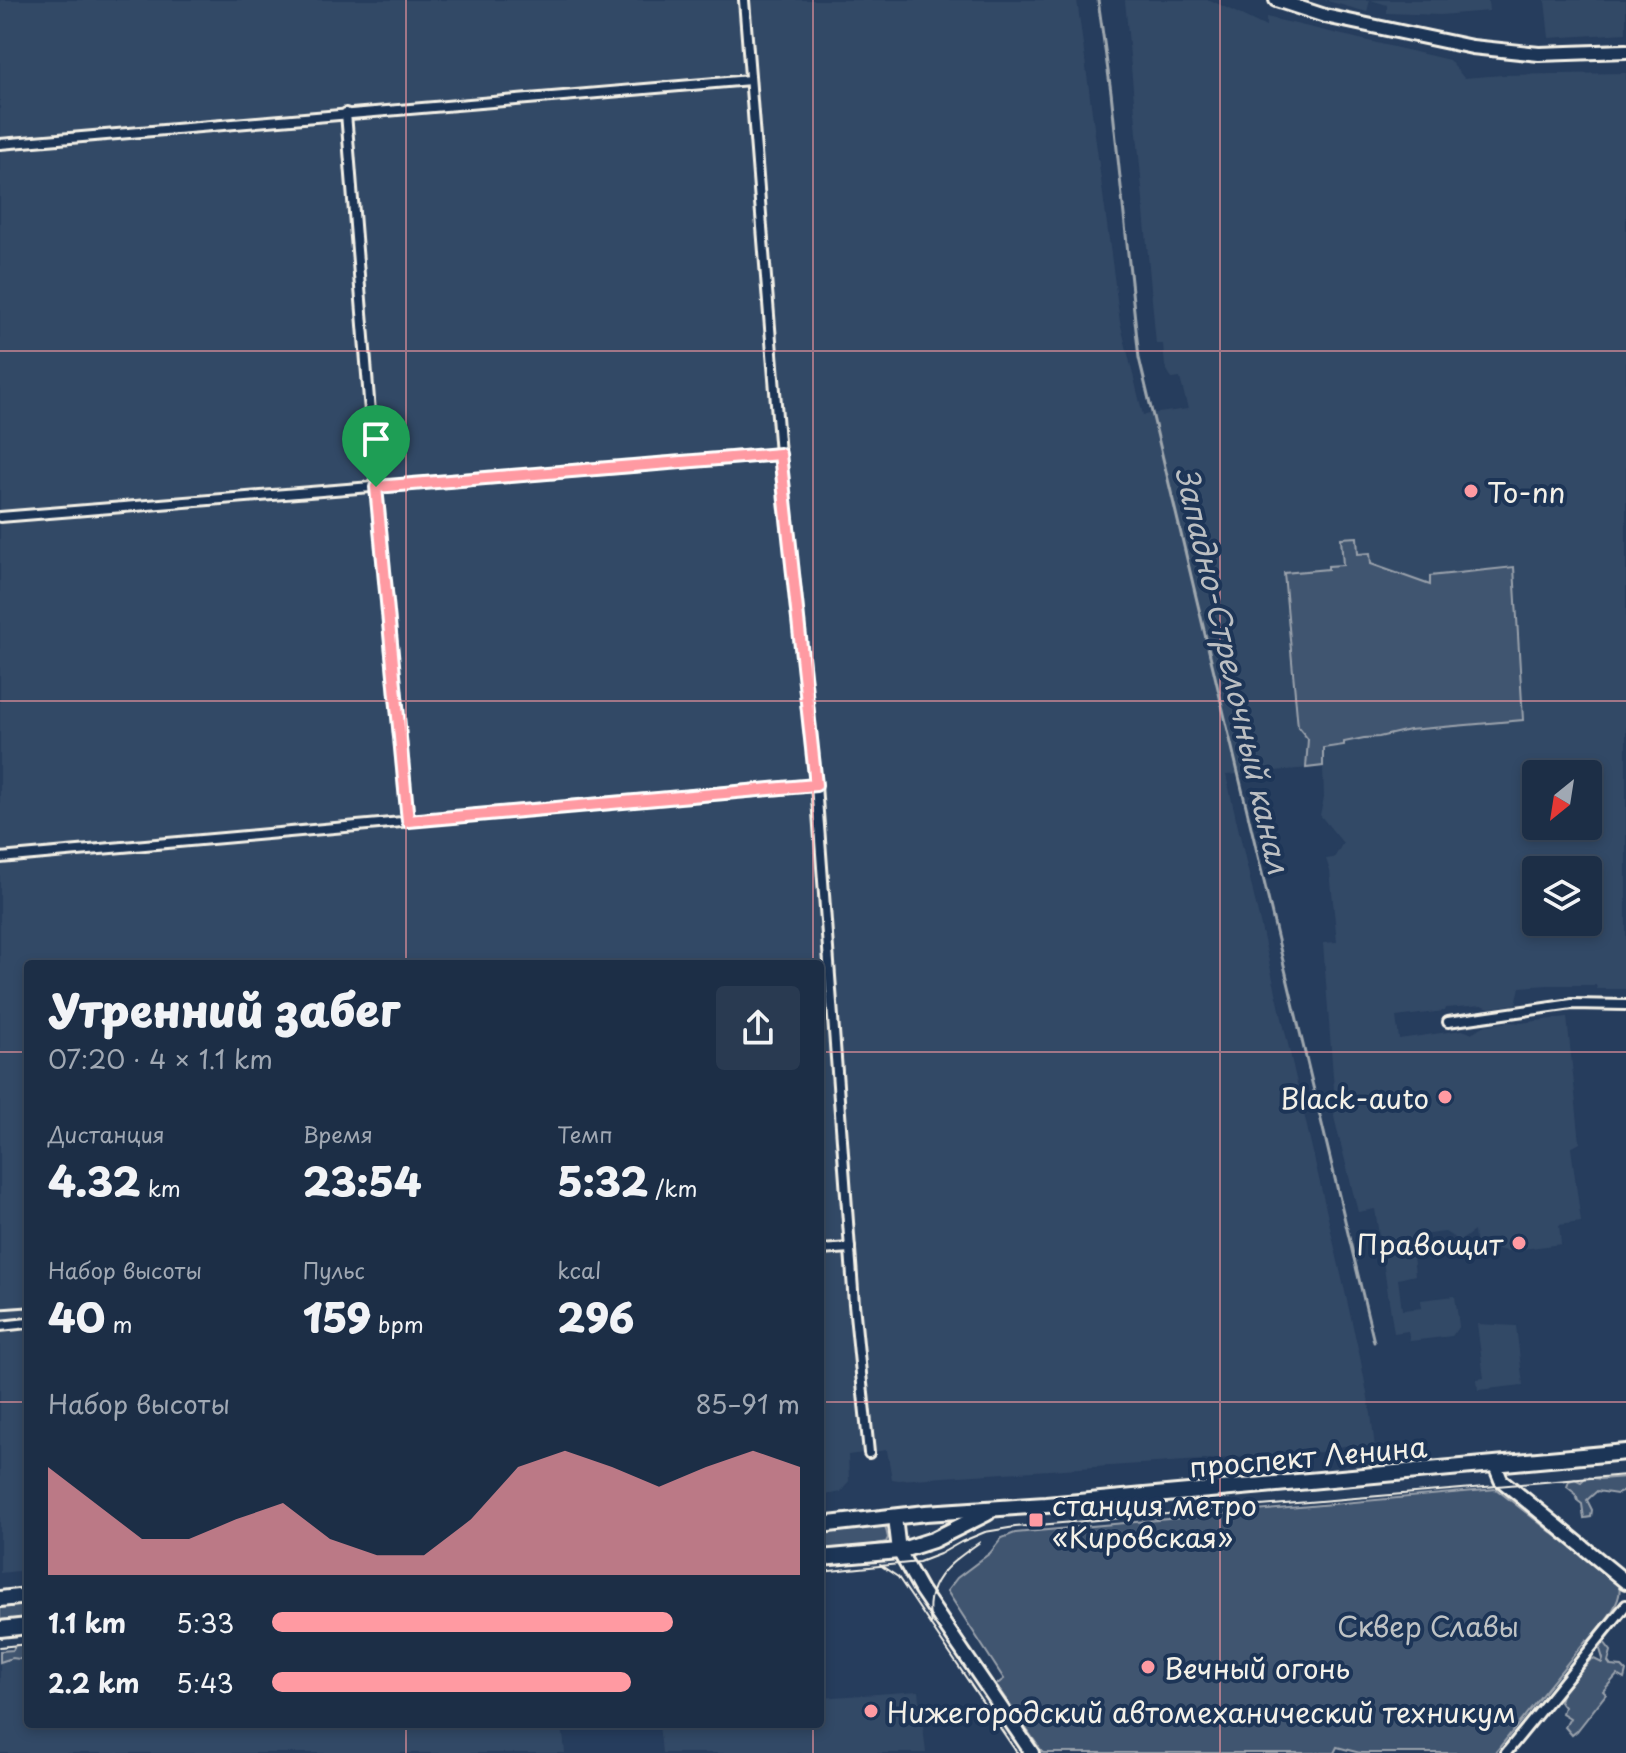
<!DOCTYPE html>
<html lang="ru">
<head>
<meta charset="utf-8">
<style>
  body { margin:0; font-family:"Playpen Sans",sans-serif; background:#293a51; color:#f1f3f6; height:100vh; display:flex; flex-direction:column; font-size:30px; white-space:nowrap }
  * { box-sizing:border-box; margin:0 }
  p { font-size:26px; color:#a0a8b3 }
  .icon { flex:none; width:44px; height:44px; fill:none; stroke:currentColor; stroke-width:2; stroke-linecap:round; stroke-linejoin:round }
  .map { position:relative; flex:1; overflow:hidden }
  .sheet { position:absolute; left:24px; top:960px; width:800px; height:768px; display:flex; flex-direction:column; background:#1c2e46; border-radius:8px; box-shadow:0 4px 12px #0003,0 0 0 2px #3a4a5f }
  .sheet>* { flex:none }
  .needle { width:52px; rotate:210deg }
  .fabs { position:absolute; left:1522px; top:760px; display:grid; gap:16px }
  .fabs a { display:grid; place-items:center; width:80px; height:80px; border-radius:8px; background:#1c2e46; box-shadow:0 4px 12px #0003,0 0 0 2px #3a4a5f; font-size:40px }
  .pin { position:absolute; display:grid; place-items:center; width:68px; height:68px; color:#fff; margin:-82px -34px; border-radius:50% 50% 50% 0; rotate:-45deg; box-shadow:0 0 8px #0007 }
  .pin .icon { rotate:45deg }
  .round { display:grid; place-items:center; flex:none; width:84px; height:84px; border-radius:8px; background:#293a51 }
  .overview { display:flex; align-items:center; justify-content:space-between; height:136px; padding:0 24px }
  h1 { font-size:44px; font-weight:800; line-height:60px }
  .stats { display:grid; grid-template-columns:repeat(3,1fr); gap:12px; height:136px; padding:8px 24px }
  .stats div { display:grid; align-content:center }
  .stats b { font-size:40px; font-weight:800 }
  .stats small { font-size:22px; font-weight:400 }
  .stats p { font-size:22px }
  .chart { height:224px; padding:16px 24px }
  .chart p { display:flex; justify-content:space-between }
  .chart svg { width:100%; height:144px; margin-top:8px; fill:#ff9aa2; opacity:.7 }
  ul { padding:0 24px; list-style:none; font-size:26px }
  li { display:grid; grid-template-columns:128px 96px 1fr; align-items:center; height:60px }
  li i { height:20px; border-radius:10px; background:#ff9aa2 }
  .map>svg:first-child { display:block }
  .built { fill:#334966; fill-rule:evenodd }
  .green { fill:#40546f; stroke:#9aa2ac; stroke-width:2 }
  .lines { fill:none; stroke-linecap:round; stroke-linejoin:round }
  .stream { stroke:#9fa7ae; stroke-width:3 }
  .street-casing { stroke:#f4f1e8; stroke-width:14 }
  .secondary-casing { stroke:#f4f1e8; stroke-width:18 }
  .primary-casing { stroke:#f4f1e8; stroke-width:20 }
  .street { stroke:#1d3557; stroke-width:8 }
  .secondary { stroke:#1d3557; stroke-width:12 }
  .primary { stroke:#1d3557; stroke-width:14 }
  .tram { stroke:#f4f1e8; stroke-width:2 }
  .rail { stroke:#f4f1e8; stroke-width:3 }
  .route-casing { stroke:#fff; stroke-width:16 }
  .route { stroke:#ff9aa2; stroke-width:10 }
  .grid { fill:none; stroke:#ff9aa2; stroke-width:2; stroke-opacity:0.55 }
  .poi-dot { fill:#ff9aa2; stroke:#1d3557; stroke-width:3 }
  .labels { text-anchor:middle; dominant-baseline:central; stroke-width:8; stroke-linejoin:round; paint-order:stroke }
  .poi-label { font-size:28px; fill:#f4f1e8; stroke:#1d3557; text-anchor:start }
  .street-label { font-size:28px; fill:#f4f1e8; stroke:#1d3557 }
  .park-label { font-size:28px; fill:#bec2c4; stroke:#1d3557 }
  .water-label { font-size:30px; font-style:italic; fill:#bcbfc2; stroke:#1d3557 }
</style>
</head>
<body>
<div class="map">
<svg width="1626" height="1753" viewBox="0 0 1626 1753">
  <rect width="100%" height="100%" fill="#263d5d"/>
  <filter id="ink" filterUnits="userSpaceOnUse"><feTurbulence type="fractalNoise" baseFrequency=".0125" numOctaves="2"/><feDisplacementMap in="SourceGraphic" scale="16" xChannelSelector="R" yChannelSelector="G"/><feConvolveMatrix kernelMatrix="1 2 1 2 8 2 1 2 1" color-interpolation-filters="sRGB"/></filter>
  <g filter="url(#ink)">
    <!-- built -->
    <g class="built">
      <path d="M0 0H1077L1120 322 1143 415 1188 409 1180 378 1172 379 1165 366 1163 344H1156L1125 0H1210L1266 27V17L1449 60 1464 78 1503 75 1626 73V989H1597L1596 985H1548L1520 987 1516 1004 1489 1008 1482 1005 1445 1008 1444 1011 1396 1017 1399 1039 1462 1030 1471 1033 1486 1025 1509 1022 1521 1023 1567 1017 1580 1143 1571 1148 1581 1222 1559 1225 1561 1244 1507 1251 1497 1249 1496 1245 1476 1248 1474 1231 1460 1241 1445 1232 1411 1236 1415 1275 1398 1279 1402 1310 1422 1308 1421 1300 1455 1296 1459 1326 1452 1336 1410 1341 1408 1331 1394 1333 1375 1209 1358 1212 1334 1117 1335 1102 1323 943 1337 942 1330 871 1326 859 1334 858 1343 843 1320 815 1324 798 1323 767 1226 775 1360 1357 1371 1414 1375 1448 1356 1451 1355 1446 1352 1445 1338 1447V1451L899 1480 892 1479 887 1450 848 1455 849 1481 841 1492 820 1496V964H28V1570L0 1573ZM1536 774H1588V826H1536ZM1536 870H1588V922H1536Z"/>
      <polygon points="1324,0 1370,0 1367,12"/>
      <polygon points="1371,0 1488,0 1489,11 1440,15 1387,13 1387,5"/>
      <polygon points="1545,0 1626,0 1626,33 1549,38"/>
      <polygon points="1477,1324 1516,1326 1523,1385 1478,1390 1477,1379 1484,1378"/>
      <polygon points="28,1655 28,1724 562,1724 565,1753 0,1753 0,1657"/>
      <polygon points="919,1691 926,1753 662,1753 659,1724 820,1724 820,1698"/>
    </g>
    <!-- green -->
    <g class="green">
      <polygon points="1357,537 1358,554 1370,553 1371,564 1430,585 1430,576 1514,567 1523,720 1409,730 1379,737 1364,738 1344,742 1344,745 1323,748 1323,766 1306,768 1308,739 1298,727 1284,573 1328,569 1328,566 1343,565 1341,538"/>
      <polygon points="1586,1477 1600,1479 1626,1477 1626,1490 1617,1494 1597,1491 1587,1500 1592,1510 1591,1517 1584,1518 1582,1504 1578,1501 1576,1494 1567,1487 1569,1481 1575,1479 1581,1482"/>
      <path d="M1496 1489 1619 1585C1624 1603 1599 1628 1587 1643L1586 1640 1495 1753H1360L1337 1747 1334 1753H1043L996 1685 1004 1679 947 1591 957 1578 990 1553 1002 1538 1015 1533Z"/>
      <polygon points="885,1525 888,1538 886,1542 866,1546 820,1550 820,1532"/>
      <polygon points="28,1600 28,1618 0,1620 0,1602"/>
      <polygon points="1604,1642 1611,1651 1608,1662 1611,1666 1622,1667 1626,1671 1624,1679 1617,1675 1603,1691 1606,1694 1577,1731 1572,1735 1565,1727 1570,1718 1562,1713 1564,1707 1559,1701 1562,1692 1592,1658 1602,1663 1603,1659 1600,1649"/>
      <polygon points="15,1645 23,1645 28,1648 28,1660 12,1658 0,1662 0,1651 13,1650"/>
    </g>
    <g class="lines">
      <!-- stream -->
      <polyline class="stream" points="1098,0 1111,92 1139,358 1374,1342"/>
      <defs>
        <g id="street">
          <polyline points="744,0 780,454 816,785 854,1304 869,1453"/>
          <polyline points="346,113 376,487 408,821"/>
          <polyline points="0,144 750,80"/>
          <polyline points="0,517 780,454"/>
          <polyline points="0,858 816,785"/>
          <polyline points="1448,1022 1572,1004 1626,1005"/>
          <polyline points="820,1250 850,1248"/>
          <polyline points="0,1326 28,1323"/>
          <polyline points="1506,1753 1626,1605"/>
        </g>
        <g id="secondary">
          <polyline points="1276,0 1325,16 1472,47 1539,54 1626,51"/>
          <polyline points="1495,1465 1501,1480 1506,1484 1626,1582"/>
          <polyline points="895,1517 899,1551 921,1590 1032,1753"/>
        </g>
        <g id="primary">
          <polyline points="820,1525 926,1513 1046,1505 1626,1452"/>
          <polyline points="820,1558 899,1551 933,1540 987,1513"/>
          <polyline points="0,1599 28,1596"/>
          <polyline points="0,1629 28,1626"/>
        </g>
      </defs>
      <!-- street casing -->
      <use href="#street" class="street-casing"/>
      <!-- secondary casing -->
      <use href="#secondary" class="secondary-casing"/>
      <!-- primary casing -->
      <use href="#primary" class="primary-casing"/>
      <!-- street -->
      <use href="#street" class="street"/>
      <!-- secondary -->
      <use href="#secondary" class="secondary"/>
      <!-- primary -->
      <use href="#primary" class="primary"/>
      <!-- tram -->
      <g class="tram">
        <polyline points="880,1565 898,1577 1017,1753"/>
        <polyline points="820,1572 919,1562 940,1554 961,1542 985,1532 1015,1527 1626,1475"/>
        <path d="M931 1624C922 1582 949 1564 980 1542"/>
        <polyline points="0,1647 28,1644"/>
      </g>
      <!-- rail -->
      <polyline class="rail" points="0,1309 28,1307"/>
    </g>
  </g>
  <g class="lines" filter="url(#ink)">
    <defs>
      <polygon id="route" points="780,454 816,785 408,821 376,487"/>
    </defs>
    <!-- route casing -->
    <use href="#route" class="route-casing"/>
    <!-- route -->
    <use href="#route" class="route"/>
  </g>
  <!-- grid -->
  <path class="grid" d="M406 0V964M813 0V964M1220 0V1753M0 351H1626M0 701H1626M0 1052H28M820 1052H1626M0 1402H28M820 1402H1626M406 1724V1753M813 1724V1753"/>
  <!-- markers -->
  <g class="poi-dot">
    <circle cx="1471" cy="491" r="8"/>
    <circle cx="1445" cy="1097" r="8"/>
    <circle cx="1519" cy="1243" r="8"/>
    <rect x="1028" y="1512" width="16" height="16" rx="4"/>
    <circle cx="1148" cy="1667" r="8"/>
    <circle cx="871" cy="1711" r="8"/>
  </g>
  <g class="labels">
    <!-- poi labels -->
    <g class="poi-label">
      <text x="1487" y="491">To-nn</text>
      <text x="1429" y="1097" text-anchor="end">Black-auto</text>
      <text x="1503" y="1243" text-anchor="end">Правощит</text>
      <text x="1052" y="1504">станция метро<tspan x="1052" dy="32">«Кировская»</tspan></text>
      <text x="1164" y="1667">Вечный огонь</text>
      <text x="887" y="1711">Нижегородский автомеханический техникум</text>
    </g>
    <!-- street labels -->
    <g class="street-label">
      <text transform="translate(1308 1456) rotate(-5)">проспект Ленина</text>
    </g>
    <!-- park labels -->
    <g class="park-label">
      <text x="1428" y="1625">Сквер Славы</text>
    </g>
    <!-- water labels -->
    <g class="water-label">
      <text transform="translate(1234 670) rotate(77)">Западно-Стрелочный канал</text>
    </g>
  </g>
</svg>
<div class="fabs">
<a><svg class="needle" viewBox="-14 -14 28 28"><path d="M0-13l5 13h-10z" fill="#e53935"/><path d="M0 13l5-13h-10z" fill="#a0a8b3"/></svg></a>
<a><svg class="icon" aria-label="layers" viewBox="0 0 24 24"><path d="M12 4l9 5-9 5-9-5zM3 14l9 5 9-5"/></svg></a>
</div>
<div class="pin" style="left:376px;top:487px;background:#1e9e55"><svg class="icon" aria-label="arrive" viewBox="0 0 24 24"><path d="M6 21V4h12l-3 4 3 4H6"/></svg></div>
<section class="sheet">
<div class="overview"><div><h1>Утренний забег</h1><p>07:20 · 4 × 1.1 km</p></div><a class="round"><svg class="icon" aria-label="share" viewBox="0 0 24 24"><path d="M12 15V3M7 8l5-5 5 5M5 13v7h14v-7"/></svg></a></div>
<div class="stats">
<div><p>Дистанция</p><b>4.32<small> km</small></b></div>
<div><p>Время</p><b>23:54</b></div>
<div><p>Темп</p><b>5:32<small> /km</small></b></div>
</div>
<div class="stats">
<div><p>Набор высоты</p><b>40<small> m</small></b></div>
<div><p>Пульс</p><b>159<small> bpm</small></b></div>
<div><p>kcal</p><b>296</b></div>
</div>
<div class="chart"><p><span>Набор высоты</span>85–91 m</p>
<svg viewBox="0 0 160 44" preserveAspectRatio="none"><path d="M0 44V11L10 22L20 33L30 33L40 27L50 22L60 33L70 38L80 38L90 27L100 11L110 6L120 11L130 17L140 11L150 6L160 11V44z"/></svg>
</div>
<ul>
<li><b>1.1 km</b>5:33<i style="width:76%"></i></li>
<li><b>2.2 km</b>5:43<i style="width:68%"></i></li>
</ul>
</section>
</div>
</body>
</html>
